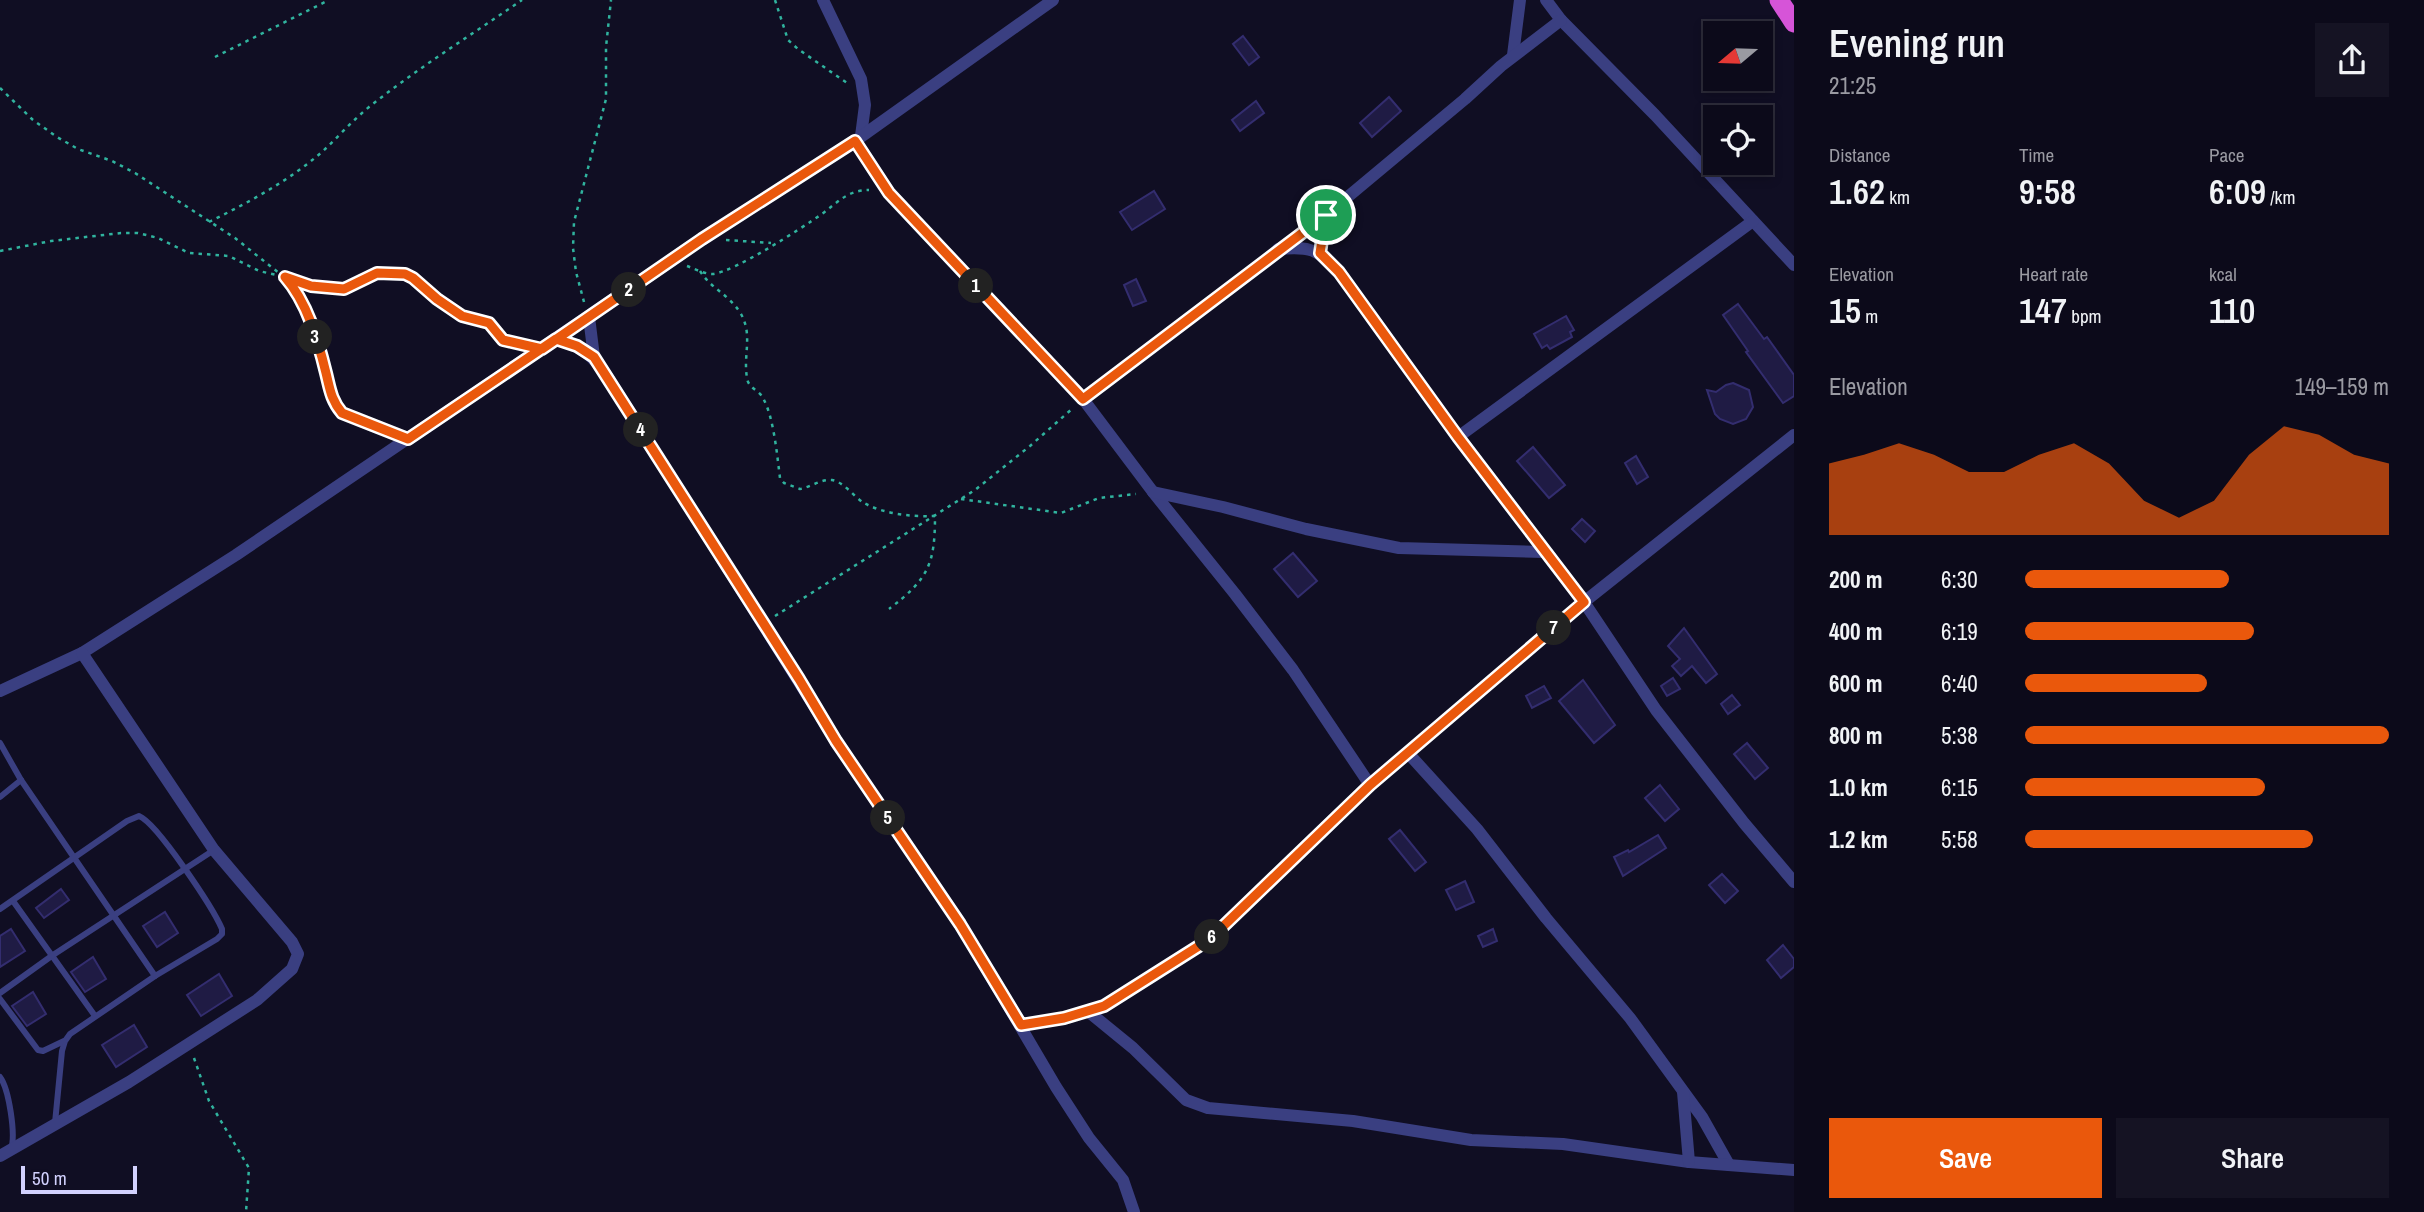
<!DOCTYPE html>
<html lang="en">
<head>
<meta charset="utf-8">
<style>
  body { margin:0; font-family:"Archivo Narrow",sans-serif; background:#151323; color:#f1f3f6; height:100vh; display:flex; flex-direction:column; font-size:26px; white-space:nowrap }
  * { box-sizing:border-box; margin:0 }
  p { font-size:23px; color:#9a9aa2 }
  .icon { flex:none; width:38px; height:38px; fill:none; stroke:currentColor; stroke-width:2; stroke-linecap:round; stroke-linejoin:round }
  .map { position:relative; flex:1; overflow:hidden }
  .panel { display:flex; flex-direction:column; background:#0c0a1a; width:630px }
  .panel>* { flex:none }
  .needle { width:46px; rotate:251deg }
  .buttons { position:absolute; left:1703px; top:21px; display:grid; gap:14px }
  .buttons a { display:grid; place-items:center; width:70px; height:70px; border-radius:0px; background:#0c0a1a; box-shadow:0 4px 10px #0003,0 0 0 2px #2c2b39; font-size:35px }
  .scale { position:absolute; left:21px; bottom:18px; width:116px; box-sizing:border-box; padding-left:7px; border:4px solid #d2d1fe; border-top:0; font-size:19px; line-height:24px; white-space:nowrap; color:#d2d1fe; -webkit-text-stroke:5px #100e23; paint-order:stroke }
  .pin { position:absolute; display:grid; place-items:center; width:60px; height:60px; color:#fff; margin:-30px; border:4px solid #fff; border-radius:50%; box-shadow:0 2px 7px #0007 }
  .km { position:absolute; width:35px; height:35px; margin:-18px; border-radius:50%; background:#222; color:#fff; font-size:19px; line-height:35px; text-align:center }
  .round { display:grid; place-items:center; flex:none; width:74px; height:74px; border-radius:0px; background:#151323 }
  .head { display:flex; align-items:center; justify-content:space-between; height:119px; padding:0 35px }
  h1 { font-size:38px; font-weight:600; line-height:52px }
  .metrics { display:grid; grid-template-columns:repeat(3,1fr); gap:10px; height:119px; padding:7px 35px }
  .metrics div { display:grid; align-content:center }
  .metrics b { font-size:35px; font-weight:600 }
  .metrics small { font-size:19px; font-weight:400 }
  .metrics p { font-size:19px }
  .chart { height:196px; padding:14px 35px }
  .chart p { display:flex; justify-content:space-between }
  .chart svg { width:100%; height:126px; margin-top:7px; fill:#ea580c; opacity:.7 }
  .action { display:flex; gap:14px; margin-top:auto; padding:14px 35px }
  .action a { flex:1; height:80px; border-radius:0px; background:#ea580c; color:#fff; font-size:28px; font-weight:600; line-height:80px; text-align:center }
  .action a+a { background:#151323; color:#f1f3f6 }
  ul { padding:0 35px; list-style:none; font-size:23px }
  li { display:grid; grid-template-columns:112px 84px 1fr; align-items:center; height:52px }
  li i { height:18px; border-radius:9px; background:#ea580c }
  main { display:flex; flex:1; min-height:0 }
  .map>svg:first-child { display:block }
  .building { fill:#1f1b44; stroke:#332d6f; stroke-width:2 }
  .lines { fill:none; stroke-linecap:round; stroke-linejoin:round }
  .path { stroke:#30b39e; stroke-width:2.5; stroke-dasharray:3.5 5; stroke-linecap:butt }
  .service { stroke:#3a3f81; stroke-width:6 }
  .minor { stroke:#3a3f81; stroke-width:12 }
  .trunk { stroke:#d654d8; stroke-width:19 }
  .route-casing { stroke:#fff; stroke-width:14 }
  .route { stroke:#ea580c; stroke-width:9 }
</style>
</head>
<body>
<main>
<div class="map">
<svg width="1794" height="1212" viewBox="0 0 1794 1212">
  <rect width="100%" height="100%" fill="#100e23"/>
  <!-- building -->
  <g class="building">
    <polygon points="1243,36 1259,57 1249,65 1233,44"/>
    <polygon points="1389,97 1401,111 1372,137 1360,123"/>
    <polygon points="1256,101 1264,113 1240,131 1232,120"/>
    <polygon points="1154,191 1165,209 1132,230 1120,212"/>
    <polygon points="1136,279 1146,301 1133,306 1124,285"/>
    <polygon points="1738,304 1764,339 1767,337 1794,375 1794,396 1783,403 1746,352 1748,351 1723,315"/>
    <polygon points="1566,316 1574,330 1570,332 1572,337 1550,349 1547,345 1542,348 1534,334"/>
    <polygon points="1733,383 1749,390 1753,407 1746,419 1733,424 1720,419 1715,414 1707,390 1716,392 1726,385"/>
    <polygon points="1533,447 1565,485 1549,498 1517,461"/>
    <polygon points="1636,456 1648,477 1637,484 1625,463"/>
    <polygon points="1582,519 1595,531 1585,542 1572,529"/>
    <polygon points="1293,553 1317,581 1298,597 1274,569"/>
    <polygon points="1684,628 1717,674 1706,683 1692,666 1681,676 1672,666 1680,659 1668,646"/>
    <polygon points="1673,678 1680,689 1667,696 1661,686"/>
    <polygon points="1583,680 1615,725 1594,743 1559,701"/>
    <polygon points="1544,686 1551,698 1532,708 1526,696"/>
    <polygon points="1732,695 1740,705 1728,714 1721,704"/>
    <polygon points="1747,743 1768,768 1755,779 1734,754"/>
    <polygon points="1660,785 1679,809 1665,821 1645,798"/>
    <polygon points="1400,830 1426,862 1415,871 1389,839"/>
    <polygon points="1658,835 1666,848 1623,876 1614,857 1628,850 1629,852"/>
    <polygon points="1722,874 1738,891 1725,903 1709,885"/>
    <polygon points="1465,881 1474,902 1456,910 1446,890"/>
    <polygon points="61,889 69,900 44,918 36,908"/>
    <polygon points="165,912 178,933 157,947 143,926"/>
    <polygon points="11,929 25,951 0,967 0,936"/>
    <polygon points="1493,929 1497,941 1483,947 1478,936"/>
    <polygon points="1783,945 1794,959 1794,967 1781,978 1767,960"/>
    <polygon points="93,957 106,979 85,992 71,972"/>
    <polygon points="219,974 232,996 201,1016 187,995"/>
    <polygon points="33,992 46,1014 27,1026 12,1006"/>
    <polygon points="134,1025 147,1047 116,1067 102,1045"/>
  </g>
  <g class="lines">
    <!-- path -->
    <g class="path">
      <polyline points="775,0 788,40 798,49 847,83"/>
      <polyline points="215,57 329,0"/>
      <polyline points="0,88 33,120 57,137 78,149 112,161 135,173 235,238 284,277 311,286 344,289 377,273 405,274 413,278 437,299 462,316 489,323 503,340 521,345"/>
      <path d="M209 222C249 202 289 181 323 151 338 137 352 121 369 107 418 68 471 35 522 0"/>
      <polyline points="726,240 771,243"/>
      <polyline points="0,251 51,241 121,233 138,233 158,238 189,253 229,256 259,271 281,276"/>
      <path d="M687 266C695 269 704 274 713 274 736 271 800 229 822 214 838 202 848 190 869 190"/>
      <path d="M700 271C712 290 728 293 741 314 753 335 743 355 747 378 748 388 759 390 763 398 774 418 777 455 780 478L784 483 800 489C811 487 821 479 832 480 844 482 854 497 864 503 884 514 912 517 935 516 935 565 928 579 889 609"/>
      <polyline points="286,279 297,293 308,317 333,401 342,413 391,432"/>
      <polyline points="584,302 576,272 573,248 574,222 606,99 606,47 611,0"/>
      <polyline points="961,499 1061,513 1099,498 1136,494"/>
      <polyline points="775,616 975,490 1030,446 1073,408"/>
      <polyline points="194,1058 209,1101 249,1168 246,1212"/>
    </g>
    <!-- service -->
    <g class="service">
      <polyline points="0,743 21,780 155,976"/>
      <polyline points="0,797 21,780"/>
      <polyline points="13,901 95,1016"/>
      <path d="M0 909 127 821 139 816C157 823 213 908 222 929V934L217 939 155 976 70 1034 65 1041 62 1051 55 1123"/>
      <polyline points="0,993 53,955 214,850"/>
      <polyline points="0,999 38,1050 43,1051 64,1041"/>
      <path d="M0 1077C9 1089 16 1135 11 1149"/>
    </g>
    <!-- minor -->
    <g class="minor">
      <polyline points="823,0 861,79 865,105 861,136"/>
      <polyline points="1546,0 1561,20 1655,115 1794,265"/>
      <polyline points="1513,55 1520,0"/>
      <polyline points="855,141 889,193 1083,399 1153,492 1235,594 1293,670 1370,785"/>
      <path d="M1278 249C1312 246 1316 249 1339 272L1458 437 1584 602 1656 710 1744 823 1794 882"/>
      <polyline points="1319,252 1326,215"/>
      <polyline points="589,317 594,357"/>
      <path d="M556 339C582 347 591 354 607 376L836 741 960 924 1056 1087 1089 1138 1123 1180 1134 1212"/>
      <polyline points="1083,399 1326,215 1465,99 1501,66 1561,20"/>
      <polyline points="1458,437 1753,221"/>
      <polyline points="1153,492 1223,507 1306,529 1399,548 1544,552"/>
      <polyline points="0,691 82,653 236,555 702,239 855,141 1053,0"/>
      <polyline points="1408,753 1477,829 1546,918 1630,1018 1702,1117 1729,1165"/>
      <polyline points="1089,1012 1133,1048 1186,1100 1208,1108 1353,1121 1471,1140 1563,1144 1689,1162 1794,1170"/>
      <polyline points="1021,1025 1064,1018 1104,1006 1210,939 1370,785 1584,602 1794,435"/>
      <polyline points="1683,1092 1689,1162"/>
      <polyline points="0,1156 129,1082 257,1000 292,969 298,954 292,942 214,850 82,653"/>
    </g>
    <!-- trunk -->
    <polyline class="trunk" points="1779,0 1794,23"/>
  </g>
  <g class="lines">
    <defs>
      <path id="route" d="M1326 215 1083 399 889 193 855 141 702 239 542 349 503 340 489 323 462 316 437 299 413 278 405 274 377 273 344 289 311 286 285 277C307 302 318 340 326 373 330 389 331 400 342 413L408 439 556 339 577 346 594 357 799 679 836 741 960 924 1021 1025 1064 1018 1104 1006 1210 939 1370 785 1584 602 1458 437 1339 272 1320 253 1326 215"/>
    </defs>
    <!-- route casing -->
    <use href="#route" class="route-casing"/>
    <!-- route -->
    <use href="#route" class="route"/>
  </g>
</svg>
<div class="buttons">
<a><svg class="needle" viewBox="-14 -14 28 28"><path d="M0-13l5 13h-10z" fill="#e53935"/><path d="M0 13l5-13h-10z" fill="#9a9aa2"/></svg></a>
<a><svg class="icon" aria-label="locate" viewBox="0 0 24 24"><circle cx="12" cy="12" r="6"/><path d="M12 2v4M12 18v4M2 12h4M18 12h4"/></svg></a>
</div>
<div class="scale">50 m</div>
<div class="pin" style="left:1326px;top:215px;background:#1e9e55"><svg class="icon" aria-label="arrive" viewBox="0 0 24 24"><path d="M6 21V4h12l-3 4 3 4H6"/></svg></div>
<b class="km" style="left:976px;top:286px">1</b>
<b class="km" style="left:629px;top:290px">2</b>
<b class="km" style="left:315px;top:337px">3</b>
<b class="km" style="left:641px;top:430px">4</b>
<b class="km" style="left:888px;top:818px">5</b>
<b class="km" style="left:1212px;top:937px">6</b>
<b class="km" style="left:1554px;top:628px">7</b>
</div>
<section class="panel">
<div class="head"><div><h1>Evening run</h1><p>21:25</p></div><a class="round"><svg class="icon" aria-label="share" viewBox="0 0 24 24"><path d="M12 15V3M7 8l5-5 5 5M5 13v7h14v-7"/></svg></a></div>
<div class="metrics">
<div><p>Distance</p><b>1.62<small> km</small></b></div>
<div><p>Time</p><b>9:58</b></div>
<div><p>Pace</p><b>6:09<small> /km</small></b></div>
</div>
<div class="metrics">
<div><p>Elevation</p><b>15<small> m</small></b></div>
<div><p>Heart rate</p><b>147<small> bpm</small></b></div>
<div><p>kcal</p><b>110</b></div>
</div>
<div class="chart"><p><span>Elevation</span>149–159 m</p>
<svg viewBox="0 0 160 44" preserveAspectRatio="none"><path d="M0 44V19L10 16L20 12L30 16L40 22L50 22L60 16L70 12L80 19L90 32L100 38L110 32L120 16L130 6L140 9L150 16L160 19V44z"/></svg>
</div>
<ul>
<li><b>200 m</b>6:30<i style="width:56%"></i></li>
<li><b>400 m</b>6:19<i style="width:63%"></i></li>
<li><b>600 m</b>6:40<i style="width:50%"></i></li>
<li><b>800 m</b>5:38<i style="width:100%"></i></li>
<li><b>1.0 km</b>6:15<i style="width:66%"></i></li>
<li><b>1.2 km</b>5:58<i style="width:79%"></i></li>
</ul>
<div class="action"><a>Save</a><a>Share</a></div>
</section>
</main>
</body>
</html>
